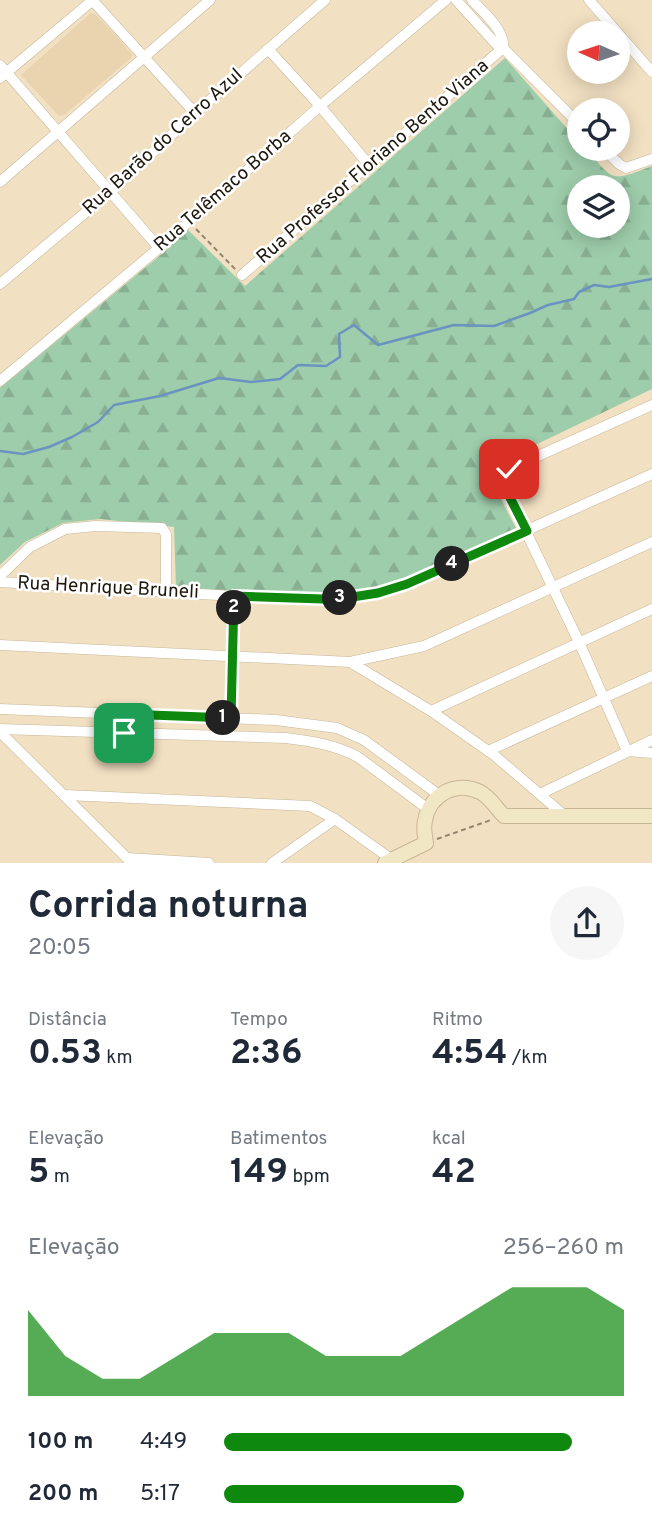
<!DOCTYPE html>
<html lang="pt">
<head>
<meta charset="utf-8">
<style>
  body { margin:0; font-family:Overpass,sans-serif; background:#f6f6f7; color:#1f2937; height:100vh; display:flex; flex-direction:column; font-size:26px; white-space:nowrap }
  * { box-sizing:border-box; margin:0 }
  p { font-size:23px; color:#747a83 }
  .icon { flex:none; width:38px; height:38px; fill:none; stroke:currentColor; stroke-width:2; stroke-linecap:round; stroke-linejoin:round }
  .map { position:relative; height:863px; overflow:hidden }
  .sheet { display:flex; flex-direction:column; background:#fff; flex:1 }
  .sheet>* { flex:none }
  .needle { width:46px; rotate:273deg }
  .fabs { position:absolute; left:567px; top:21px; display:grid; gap:14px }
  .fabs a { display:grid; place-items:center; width:63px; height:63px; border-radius:50%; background:#fff; box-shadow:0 4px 18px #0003; font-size:35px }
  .pin { position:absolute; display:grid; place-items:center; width:60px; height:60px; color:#fff; margin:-30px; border-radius:14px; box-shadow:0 4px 10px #0006 }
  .km { position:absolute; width:35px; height:35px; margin:-18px; border-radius:50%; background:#222; color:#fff; font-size:19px; line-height:35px; text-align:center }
  .round { display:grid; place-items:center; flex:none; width:74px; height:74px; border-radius:37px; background:#f6f6f7 }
  .headline { display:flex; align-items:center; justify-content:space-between; height:119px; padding:0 28px }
  h1 { font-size:38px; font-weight:700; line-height:52px }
  .metrics { display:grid; grid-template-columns:repeat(3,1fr); gap:10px; height:119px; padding:7px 28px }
  .metrics div { display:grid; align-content:center }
  .metrics b { font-size:35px; font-weight:700 }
  .metrics small { font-size:19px; font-weight:400 }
  .metrics p { font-size:19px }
  .chart { height:196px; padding:14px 28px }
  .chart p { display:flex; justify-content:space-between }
  .chart svg { width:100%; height:126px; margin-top:7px; fill:#0e890d; opacity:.7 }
  ul { padding:0 28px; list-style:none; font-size:23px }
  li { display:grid; grid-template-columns:112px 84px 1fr; align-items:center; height:52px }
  li i { height:18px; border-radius:9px; background:#0e890d }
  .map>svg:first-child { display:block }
  .built { fill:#ead4b0 }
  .forest { fill:url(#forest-firs); fill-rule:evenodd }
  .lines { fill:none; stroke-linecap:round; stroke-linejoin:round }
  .stream { stroke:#6b93c1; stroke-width:2.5 }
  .street-casing { stroke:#c7b698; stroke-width:11 }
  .secondary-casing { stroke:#c7b698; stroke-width:16 }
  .path { stroke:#91846f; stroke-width:2; stroke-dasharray:5 3.5; stroke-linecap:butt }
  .street { stroke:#fff; stroke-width:10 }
  .secondary { stroke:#f2e7c4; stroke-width:14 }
  .route-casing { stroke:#fff; stroke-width:14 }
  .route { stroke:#0e890d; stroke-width:9 }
  .labels { text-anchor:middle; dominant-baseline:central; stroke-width:5; stroke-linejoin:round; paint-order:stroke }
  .street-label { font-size:19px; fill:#1e180d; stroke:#fff }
</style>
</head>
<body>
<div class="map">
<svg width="652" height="863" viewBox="0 0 652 863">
  <defs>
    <pattern id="forest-firs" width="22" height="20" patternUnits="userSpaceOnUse" patternTransform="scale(1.75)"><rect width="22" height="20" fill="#9ecdab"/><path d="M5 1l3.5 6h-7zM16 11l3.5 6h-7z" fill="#88af92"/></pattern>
  </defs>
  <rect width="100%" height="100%" fill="#f2e0c2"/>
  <!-- built -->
  <polygon class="built" points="91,13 95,14 118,38 132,55 131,58 64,115 59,116 21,75"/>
  <!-- forest -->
  <path class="forest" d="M505 58 579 142V149H586C615 182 610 182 652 166V389L485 469 516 528 405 580 346 595 237 592 176 587 174 527 100 519 63 523 25 542 0 565V388L163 253 187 229 245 286ZM579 187H618V226H579Z"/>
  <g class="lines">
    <!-- stream -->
    <polyline class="stream" points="0,451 23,454 49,447 72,437 98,422 114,405 160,396 219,378 251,382 280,379 298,365 326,366 340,357 339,334 354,325 378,345 454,325 494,326 530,313 548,305 574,299 579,292 594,285 609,287 652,279"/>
    <defs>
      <g id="street">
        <polyline points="92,0 195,113"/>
        <polyline points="456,0 497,45 503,48 579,124"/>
        <path d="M472 0C483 12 506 31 503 48"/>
        <polyline points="589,0 652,72"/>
        <polyline points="268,49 320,106 369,165"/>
        <polyline points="0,65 159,248"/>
        <polyline points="0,78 93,0"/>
        <polyline points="604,149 619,164 626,168 652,159"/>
        <polyline points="0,182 210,0"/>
        <polyline points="242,275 503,48"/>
        <polyline points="0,284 110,192 195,113 325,0"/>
        <polyline points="0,381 159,248 320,106 446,0"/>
        <polyline points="0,576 30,547 65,529 96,526 162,528 166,534 166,592"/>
        <polyline points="0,582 234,596 323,599 347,598 378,593 407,584 652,474"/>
        <polyline points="0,645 350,662 431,711 494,755 565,816"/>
        <polyline points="350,662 424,646 652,542"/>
        <polyline points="0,709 276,720 337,728 364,740 439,795"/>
        <polyline points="431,711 652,609"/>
        <polyline points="231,718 234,596"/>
        <path d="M0 729 286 738C311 741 336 745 358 757L428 809"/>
        <polyline points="0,732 132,863"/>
        <polyline points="488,751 652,676"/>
        <polyline points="627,751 579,642 502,482 503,474 509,469 652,405"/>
        <polyline points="628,751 652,753"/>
        <polyline points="540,794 652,740"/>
        <polyline points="65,795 310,806 335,819 391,859"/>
        <polyline points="127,858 209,863"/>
        <polyline points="272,863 335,819"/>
      </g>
      <path id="secondary" d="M385 863 426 843C425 836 423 828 425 821 429 795 456 780 480 792 490 797 496 808 504 816H652"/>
    </defs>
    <!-- street casing -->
    <use href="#street" class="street-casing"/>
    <!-- secondary casing -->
    <use href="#secondary" class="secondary-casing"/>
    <!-- path -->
    <g class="path">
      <polyline points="196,229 236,270"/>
      <polyline points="437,839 491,820"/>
    </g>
    <!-- street -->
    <use href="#street" class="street"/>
    <!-- secondary -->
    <use href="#secondary" class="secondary"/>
  </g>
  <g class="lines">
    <defs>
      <polyline id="route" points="124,733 123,714 231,718 234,596 323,599 346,598 378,593 407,584 527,531 502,482 503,474 509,469"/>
    </defs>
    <!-- route casing -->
    <use href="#route" class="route-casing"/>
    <!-- route -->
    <use href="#route" class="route"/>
  </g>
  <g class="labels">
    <!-- street labels -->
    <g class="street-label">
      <text transform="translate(163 142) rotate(-42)">Rua Barão do Cerro Azul</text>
      <text transform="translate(373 162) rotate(-41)">Rua Professor Floriano Bento Viana</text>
      <text transform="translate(223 191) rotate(-41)">Rua Telêmaco Borba</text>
      <text transform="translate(108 588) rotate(3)">Rua Henrique Bruneli</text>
    </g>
  </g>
</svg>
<div class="fabs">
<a><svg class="needle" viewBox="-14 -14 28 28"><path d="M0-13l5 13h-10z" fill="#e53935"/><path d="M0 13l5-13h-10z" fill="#747a83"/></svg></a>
<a><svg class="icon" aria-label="locate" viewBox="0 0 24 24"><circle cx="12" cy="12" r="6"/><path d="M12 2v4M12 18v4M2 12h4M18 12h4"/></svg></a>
<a><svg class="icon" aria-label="layers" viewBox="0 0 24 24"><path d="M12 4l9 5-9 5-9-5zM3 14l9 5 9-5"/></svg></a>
</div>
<div class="pin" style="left:124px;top:733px;background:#1e9e55"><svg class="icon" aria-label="arrive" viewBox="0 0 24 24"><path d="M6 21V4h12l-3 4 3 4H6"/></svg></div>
<div class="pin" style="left:509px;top:469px;background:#d93025"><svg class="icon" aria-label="check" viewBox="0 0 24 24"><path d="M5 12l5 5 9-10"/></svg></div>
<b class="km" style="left:223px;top:718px">1</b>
<b class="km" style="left:234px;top:608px">2</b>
<b class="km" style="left:340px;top:598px">3</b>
<b class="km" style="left:452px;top:564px">4</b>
</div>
<section class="sheet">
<div class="headline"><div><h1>Corrida noturna</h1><p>20:05</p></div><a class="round"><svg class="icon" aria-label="share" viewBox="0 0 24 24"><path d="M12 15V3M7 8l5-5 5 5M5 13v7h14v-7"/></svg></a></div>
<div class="metrics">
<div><p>Distância</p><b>0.53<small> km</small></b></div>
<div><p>Tempo</p><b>2:36</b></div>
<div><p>Ritmo</p><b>4:54<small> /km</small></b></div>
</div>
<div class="metrics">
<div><p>Elevação</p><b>5<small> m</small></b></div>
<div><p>Batimentos</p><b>149<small> bpm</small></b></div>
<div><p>kcal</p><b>42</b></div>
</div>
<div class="chart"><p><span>Elevação</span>256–260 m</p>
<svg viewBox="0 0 160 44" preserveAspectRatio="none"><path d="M0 44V14L10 30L20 38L30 38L40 30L50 22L60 22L70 22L80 30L90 30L100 30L110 22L120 14L130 6L140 6L150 6L160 14V44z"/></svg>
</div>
<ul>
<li><b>100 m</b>4:49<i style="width:87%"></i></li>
<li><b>200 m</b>5:17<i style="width:60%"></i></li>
</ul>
</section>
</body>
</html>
